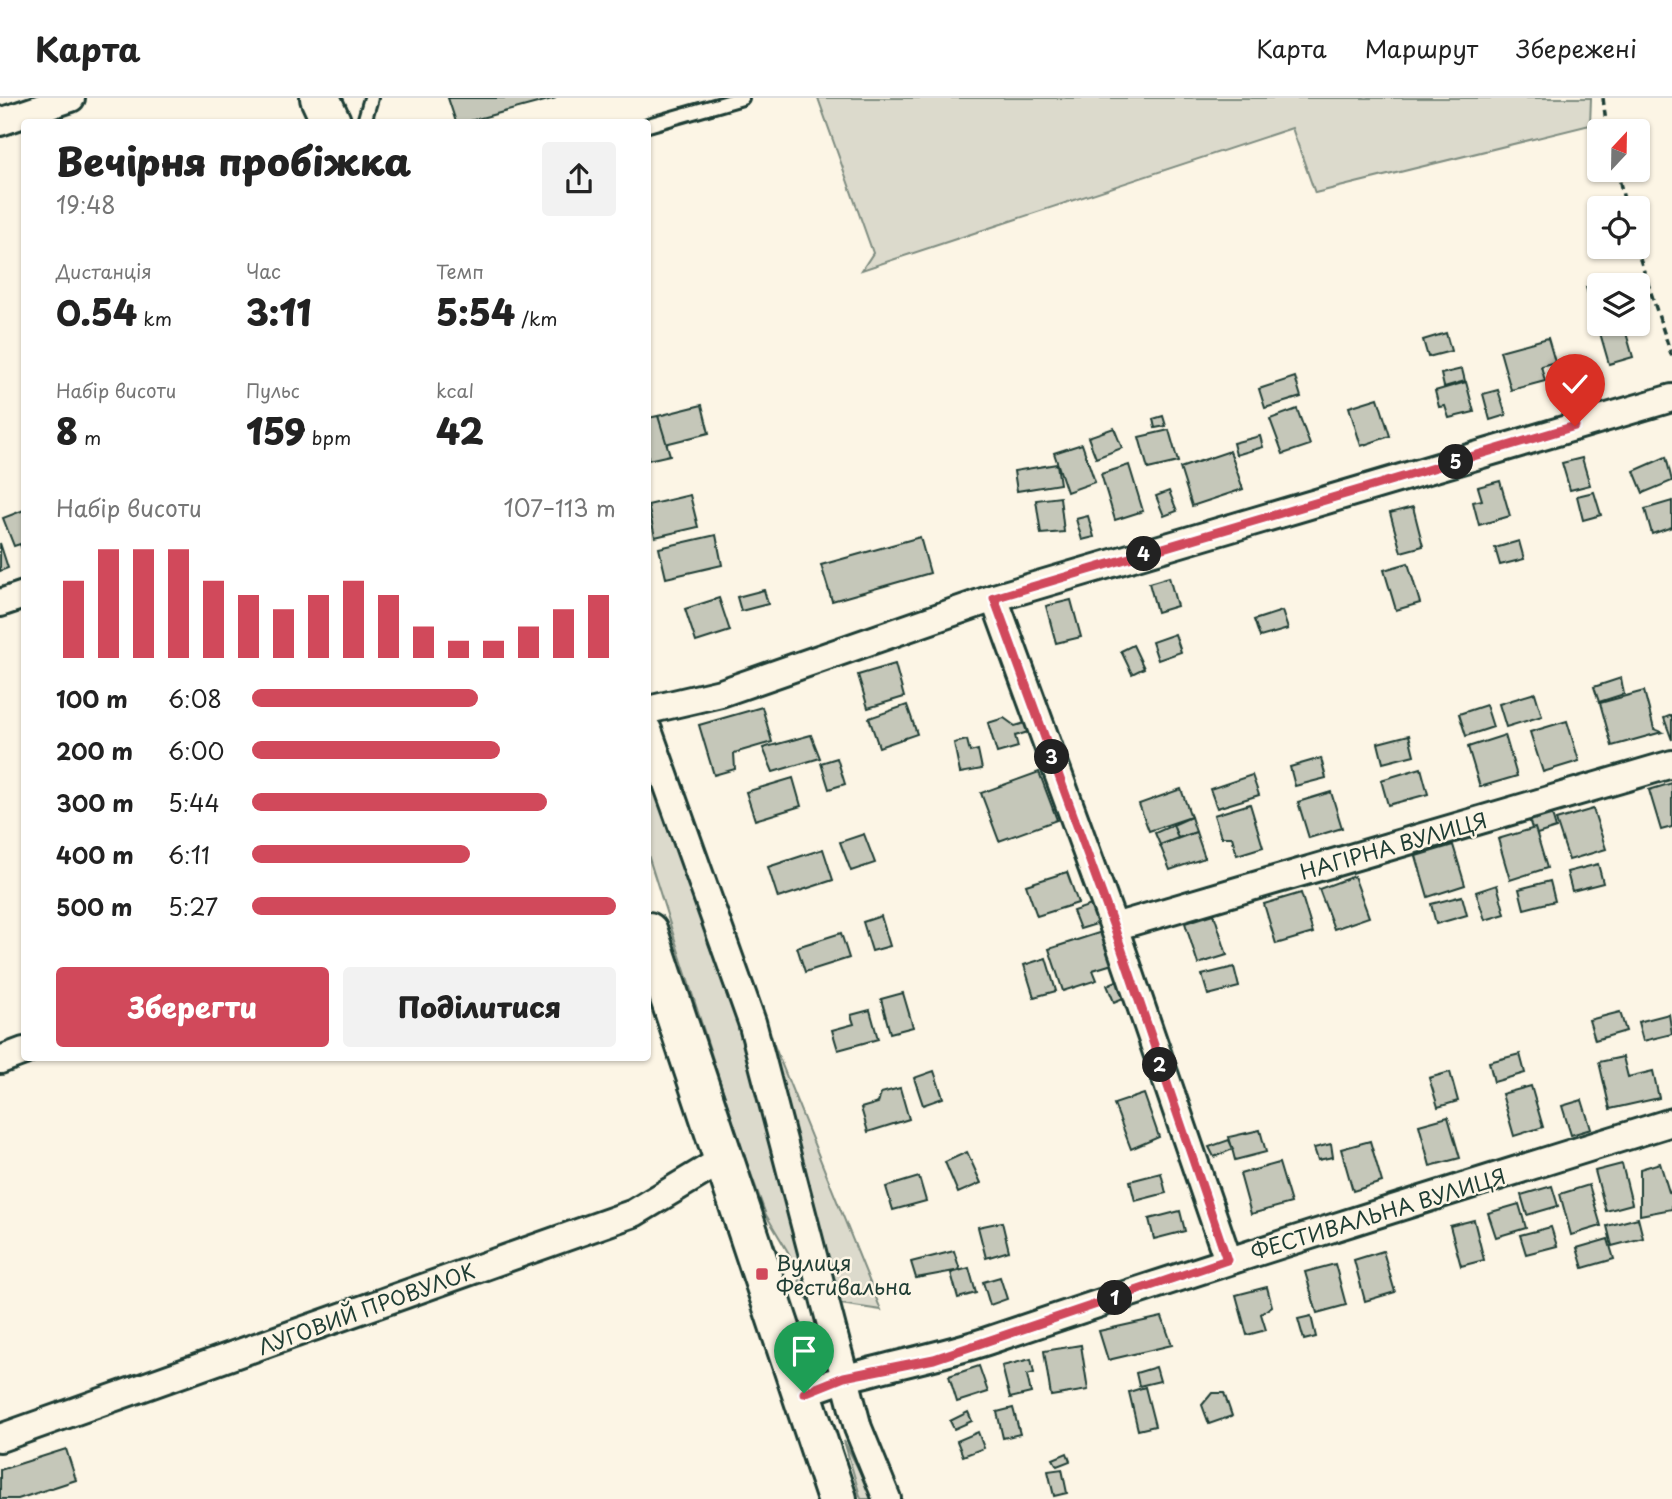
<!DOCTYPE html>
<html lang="uk">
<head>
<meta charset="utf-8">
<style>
  body { margin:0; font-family:"Playpen Sans",sans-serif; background:#f2f2f2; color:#222; height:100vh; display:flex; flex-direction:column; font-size:26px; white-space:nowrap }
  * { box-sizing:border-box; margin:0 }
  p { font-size:23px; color:#767676 }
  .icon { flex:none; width:38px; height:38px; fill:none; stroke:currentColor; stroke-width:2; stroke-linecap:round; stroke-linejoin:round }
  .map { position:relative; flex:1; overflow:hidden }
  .side { position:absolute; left:21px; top:21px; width:630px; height:942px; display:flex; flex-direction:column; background:#fff; border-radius:7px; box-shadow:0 2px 5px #0004 }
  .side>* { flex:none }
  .needle { width:46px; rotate:22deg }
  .controls { position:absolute; left:1587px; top:21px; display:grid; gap:14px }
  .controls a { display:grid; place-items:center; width:63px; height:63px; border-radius:7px; background:#fff; box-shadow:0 2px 5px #0004; font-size:35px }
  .pin { position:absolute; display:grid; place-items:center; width:60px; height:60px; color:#fff; margin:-72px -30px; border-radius:50% 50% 50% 0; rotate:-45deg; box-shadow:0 0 7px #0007 }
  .pin .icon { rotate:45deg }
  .km { position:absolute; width:35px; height:35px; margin:-18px; border-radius:50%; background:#222; color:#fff; font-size:19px; line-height:35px; text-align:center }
  .round { display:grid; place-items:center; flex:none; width:74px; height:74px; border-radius:7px; background:#f2f2f2 }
  .overview { display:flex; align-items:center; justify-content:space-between; height:119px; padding:0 35px }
  h1 { font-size:38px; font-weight:800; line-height:52px }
  .figures { display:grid; grid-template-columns:repeat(3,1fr); gap:10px; height:119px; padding:7px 35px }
  .figures div { display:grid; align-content:center }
  .figures b { font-size:35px; font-weight:800 }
  .figures small { font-size:19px; font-weight:400 }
  .figures p { font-size:19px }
  .chart { height:196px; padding:14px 35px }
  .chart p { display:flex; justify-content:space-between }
  .chart svg { width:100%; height:126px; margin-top:7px; stroke:#d1495b; stroke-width:6 }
  .primary-button { display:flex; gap:14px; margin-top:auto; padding:14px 35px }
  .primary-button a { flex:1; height:80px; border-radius:7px; background:#d1495b; color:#fff; font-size:28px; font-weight:800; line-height:80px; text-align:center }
  .primary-button a+a { background:#f2f2f2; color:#222 }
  ul { padding:0 35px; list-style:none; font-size:23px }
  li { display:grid; grid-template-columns:112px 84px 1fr; align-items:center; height:52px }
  li i { height:18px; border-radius:9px; background:#d1495b }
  header { display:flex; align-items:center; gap:42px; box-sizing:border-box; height:98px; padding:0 35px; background:#fff; border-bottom:2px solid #e0e0e0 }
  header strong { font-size:33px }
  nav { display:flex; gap:38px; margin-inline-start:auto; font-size:24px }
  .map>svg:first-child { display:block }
  .green { fill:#dcdacc; stroke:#7e8c80; stroke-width:2 }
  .building { fill:#c5c7b9; stroke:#1f3d34; stroke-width:2 }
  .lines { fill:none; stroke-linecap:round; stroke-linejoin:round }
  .service-casing { stroke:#1f3d34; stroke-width:18 }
  .minor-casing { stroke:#1f3d34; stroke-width:32 }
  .primary-casing { stroke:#1f3d34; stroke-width:44 }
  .path { stroke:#1f3d34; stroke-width:3.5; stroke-dasharray:7 5; stroke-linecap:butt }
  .service { stroke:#fcf5e5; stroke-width:12 }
  .minor { stroke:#fcf5e5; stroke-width:26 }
  .primary { stroke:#fcf5e5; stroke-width:38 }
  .route-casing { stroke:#fff; stroke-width:14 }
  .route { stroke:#d1495b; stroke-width:9 }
  .poi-dot { fill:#d1495b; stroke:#fcf5e5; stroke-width:2.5 }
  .labels { text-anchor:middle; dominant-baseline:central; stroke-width:5; stroke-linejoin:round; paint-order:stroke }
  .street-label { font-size:21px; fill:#1f3d34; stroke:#fcf5e5 }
  .poi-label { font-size:21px; fill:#1f3d34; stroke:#fcf5e5; text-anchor:start }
</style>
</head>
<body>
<header>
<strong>Карта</strong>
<nav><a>Карта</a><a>Маршрут</a><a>Збережені</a></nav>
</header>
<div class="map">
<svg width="1672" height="1401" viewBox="0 0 1672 1401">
  <rect width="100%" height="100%" fill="#fcf5e5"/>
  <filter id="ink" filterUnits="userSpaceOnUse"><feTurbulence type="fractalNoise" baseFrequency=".0143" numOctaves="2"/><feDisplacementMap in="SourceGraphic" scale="14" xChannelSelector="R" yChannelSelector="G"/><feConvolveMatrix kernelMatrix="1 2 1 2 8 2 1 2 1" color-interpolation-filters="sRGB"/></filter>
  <g filter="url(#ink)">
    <!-- green -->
    <g class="green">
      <polygon points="818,0 1591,0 1590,27 1315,95 1292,30 862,172 873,155"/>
      <polygon points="648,635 881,1212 807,1201 788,1154 766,1117 738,1040 648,757"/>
      <polygon points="844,1343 874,1401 861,1401"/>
    </g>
    <!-- building -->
    <g class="building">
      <polygon points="448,0 556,0 466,24 456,24"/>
      <polygon points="1621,178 1624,187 1600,187 1600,208 1592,210 1586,189"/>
      <polygon points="1624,228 1633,259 1609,266 1600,235"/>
      <polygon points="1446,235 1451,253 1428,259 1423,242"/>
      <polygon points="1548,240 1555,264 1541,268 1545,283 1511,292 1500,253"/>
      <polygon points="1462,271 1465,283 1444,289 1441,276"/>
      <polygon points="1295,279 1301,299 1265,310 1259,291"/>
      <polygon points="1466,284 1474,314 1449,320 1445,308 1439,309 1435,293"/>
      <polygon points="1498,292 1506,317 1490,322 1483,296"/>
      <polygon points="1378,300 1390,338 1361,348 1349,309"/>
      <polygon points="702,307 709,335 665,346 658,318"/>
      <polygon points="1297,311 1310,347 1283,356 1270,321"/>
      <polygon points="658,318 670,357 648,362 648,320"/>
      <polygon points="1163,318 1166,328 1155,330 1153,321"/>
      <polygon points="1114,330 1122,350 1096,360 1088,339"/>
      <polygon points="1169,332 1178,364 1148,371 1139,339"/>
      <polygon points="1260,338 1263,349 1236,357 1233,345"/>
      <polygon points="1082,346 1095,384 1067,394 1054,355"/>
      <polygon points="1230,353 1243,391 1192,408 1180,370"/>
      <polygon points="1666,359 1672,383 1643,395 1634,373"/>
      <polygon points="1582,360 1590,387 1570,392 1562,365"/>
      <polygon points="1057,366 1060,386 1017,393 1014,373"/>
      <polygon points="1129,367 1143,413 1115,422 1101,376"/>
      <polygon points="1500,383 1510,418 1479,427 1473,404 1482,402 1478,389"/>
      <polygon points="1169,393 1177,413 1164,418 1156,398"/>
      <polygon points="1594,394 1601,417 1583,422 1577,398"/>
      <polygon points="690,397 698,429 655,439 648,407"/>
      <polygon points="1060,399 1064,434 1041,436 1036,402"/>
      <polygon points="1672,403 1672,429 1652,436 1645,411"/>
      <polygon points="1413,409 1423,448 1401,454 1390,415"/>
      <polygon points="24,412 24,457 20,446 14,448 3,420"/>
      <polygon points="1088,418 1094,439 1082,442 1076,421"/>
      <polygon points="716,437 722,467 666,480 659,450"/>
      <polygon points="920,439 930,475 832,503 821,467"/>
      <polygon points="1519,443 1524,461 1500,467 1495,450"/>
      <polygon points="0,445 8,470 0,473"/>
      <polygon points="1408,465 1420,505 1396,512 1384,472"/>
      <polygon points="1169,479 1177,508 1157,514 1149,485"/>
      <polygon points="764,492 768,506 741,513 737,499"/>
      <polygon points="719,500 730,533 696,544 685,511"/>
      <polygon points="1071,502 1081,539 1056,545 1046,508"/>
      <polygon points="1282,513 1288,531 1260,539 1254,522"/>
      <polygon points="1175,536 1181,554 1158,562 1152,544"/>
      <polygon points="1133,547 1144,570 1132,576 1121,553"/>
      <polygon points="895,566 904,599 868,610 858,577"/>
      <polygon points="1621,580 1624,596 1599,604 1594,589"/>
      <polygon points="1644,593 1654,631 1662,634 1612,648 1600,605"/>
      <polygon points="1535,595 1542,618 1506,629 1499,606"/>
      <polygon points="907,607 917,636 879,649 869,620"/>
      <polygon points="1486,607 1493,629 1466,638 1459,616"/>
      <polygon points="762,609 772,644 734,655 735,671 714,677 699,627"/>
      <polygon points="1672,617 1672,642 1664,620"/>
      <polygon points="1004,620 1015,628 1025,625 1028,634 1015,638 1018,649 997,655 988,625"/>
      <polygon points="1567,623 1579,663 1543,674 1530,634"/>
      <polygon points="811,637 820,660 773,674 763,650"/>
      <polygon points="1409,637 1414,657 1383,665 1378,645"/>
      <polygon points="1505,637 1517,678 1480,689 1468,649"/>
      <polygon points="967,642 970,654 978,652 982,671 960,675 954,645"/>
      <polygon points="837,660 845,686 829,691 821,665"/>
      <polygon points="1321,660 1326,680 1295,688 1290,669"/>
      <polygon points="1421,670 1428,696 1388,707 1381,682"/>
      <polygon points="1039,674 1057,722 999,743 981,695"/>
      <polygon points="1252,677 1259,697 1217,710 1210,691"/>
      <polygon points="793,680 801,708 755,722 746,694"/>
      <polygon points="1672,685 1672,729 1661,732 1649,692"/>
      <polygon points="1181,691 1191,719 1149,733 1139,706"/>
      <polygon points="1331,694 1342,730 1309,740 1298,704"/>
      <polygon points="1250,706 1263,749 1237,757 1232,739 1221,739 1214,717"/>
      <polygon points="1550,710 1556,730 1534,737 1528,718"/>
      <polygon points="1593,711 1606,751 1569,762 1556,722"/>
      <polygon points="1191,719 1196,734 1178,740 1173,727"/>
      <polygon points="1173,727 1178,740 1160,747 1155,735"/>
      <polygon points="1535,730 1547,770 1510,782 1498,741"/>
      <polygon points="1196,734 1205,760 1170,772 1160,747"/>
      <polygon points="864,736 875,765 851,773 840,744"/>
      <polygon points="1453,747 1465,787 1428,799 1416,758"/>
      <polygon points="823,751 833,782 778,800 768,769"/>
      <polygon points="1598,766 1603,785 1572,793 1567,774"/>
      <polygon points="1067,774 1078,805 1037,818 1026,787"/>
      <polygon points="1354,778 1369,819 1334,831 1319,791"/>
      <polygon points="1550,783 1555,803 1524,811 1519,791"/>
      <polygon points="1497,787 1505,816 1485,822 1476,794"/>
      <polygon points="1301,795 1313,835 1276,846 1264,806"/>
      <polygon points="1462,798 1467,817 1436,826 1431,806"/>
      <polygon points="1100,804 1106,823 1080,831 1073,813"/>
      <polygon points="1214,816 1227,857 1198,866 1185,825"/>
      <polygon points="881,818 890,848 872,853 863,824"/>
      <polygon points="1108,832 1119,864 1093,872 1097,882 1063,893 1049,851"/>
      <polygon points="841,835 849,860 805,874 797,849"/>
      <polygon points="1046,860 1056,893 1034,899 1024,867"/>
      <polygon points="1234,869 1239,889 1208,897 1202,877"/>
      <polygon points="1128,878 1135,895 1114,904 1107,887"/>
      <polygon points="903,895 913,929 890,935 881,901"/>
      <polygon points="870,912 878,941 838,952 832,932 854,926 851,917"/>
      <polygon points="1620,914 1626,933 1595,942 1589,922"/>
      <polygon points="1669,916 1672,936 1643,943 1638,924"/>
      <polygon points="1520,956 1525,975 1494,984 1489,964"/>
      <polygon points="1623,959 1628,979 1653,973 1659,1000 1610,1011 1599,964"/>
      <polygon points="934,973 943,1000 923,1007 914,980"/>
      <polygon points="1450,974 1458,1003 1438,1009 1429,980"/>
      <polygon points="1531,988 1543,1029 1514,1038 1502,996"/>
      <polygon points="900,990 909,1021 868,1034 861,1010 878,1005 881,995"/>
      <polygon points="1144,996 1159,1039 1131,1051 1114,1006"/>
      <polygon points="1582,1002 1591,1031 1571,1037 1562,1008"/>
      <polygon points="1448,1019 1460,1060 1430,1068 1419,1027"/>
      <polygon points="1260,1032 1266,1054 1235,1062 1229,1039"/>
      <polygon points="1229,1042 1233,1051 1214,1059 1209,1049"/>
      <polygon points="1370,1043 1382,1084 1353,1093 1341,1051"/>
      <polygon points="1331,1046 1333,1059 1318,1062 1314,1050"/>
      <polygon points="967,1054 981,1085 958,1095 945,1064"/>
      <polygon points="1279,1065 1291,1105 1251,1116 1240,1076"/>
      <polygon points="1660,1065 1669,1094 1672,1095 1672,1111 1640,1117 1640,1071"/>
      <polygon points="1622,1066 1632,1106 1606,1113 1595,1073"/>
      <polygon points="1161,1075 1166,1095 1135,1103 1130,1083"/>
      <polygon points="919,1079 926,1103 893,1112 886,1089"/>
      <polygon points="1589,1087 1601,1128 1571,1137 1560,1096"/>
      <polygon points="1552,1088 1558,1108 1527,1117 1521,1097"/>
      <polygon points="1519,1106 1526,1130 1496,1139 1488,1115"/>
      <polygon points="1180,1113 1185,1133 1154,1141 1149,1121"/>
      <polygon points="1638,1120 1643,1140 1612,1148 1607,1128"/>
      <polygon points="1474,1122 1484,1162 1461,1168 1450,1128"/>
      <polygon points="1002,1124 1009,1153 986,1160 978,1129"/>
      <polygon points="1551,1129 1557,1148 1526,1156 1520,1137"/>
      <polygon points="1608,1141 1614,1161 1583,1170 1577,1150"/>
      <polygon points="954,1153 960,1172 916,1180 911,1164"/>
      <polygon points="1383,1153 1395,1194 1365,1203 1354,1162"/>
      <polygon points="1335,1166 1346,1207 1317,1215 1305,1174"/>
      <polygon points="969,1170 976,1195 958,1200 951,1175"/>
      <polygon points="1000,1179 1007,1201 990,1207 983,1184"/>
      <polygon points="1267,1189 1272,1208 1261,1216 1266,1232 1247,1237 1236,1197"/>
      <polygon points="1311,1218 1316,1239 1304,1242 1298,1221"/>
      <polygon points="1162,1219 1172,1247 1108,1262 1099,1233"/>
      <polygon points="1081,1247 1088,1292 1051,1298 1044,1253"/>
      <polygon points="1031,1261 1034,1275 1027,1277 1031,1295 1010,1300 1002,1268"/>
      <polygon points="979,1268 988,1294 957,1304 949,1278"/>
      <polygon points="1156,1269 1160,1283 1139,1288 1136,1275"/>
      <polygon points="1145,1289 1155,1328 1138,1332 1129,1294"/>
      <polygon points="1212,1295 1224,1295 1232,1318 1209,1326 1202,1307"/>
      <polygon points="1013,1310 1020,1336 1003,1340 997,1314"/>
      <polygon points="968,1314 972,1323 954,1331 950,1323"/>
      <polygon points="978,1334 984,1350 963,1358 957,1343"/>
      <polygon points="66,1351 76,1382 18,1401 0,1401 0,1372"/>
      <polygon points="1067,1355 1070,1363 1057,1368 1053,1361"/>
      <polygon points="1062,1371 1067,1395 1054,1398 1048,1373"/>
    </g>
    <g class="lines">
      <defs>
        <g id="service">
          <polyline points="364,24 371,0"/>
          <polyline points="648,27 742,0"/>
        </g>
        <g id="minor">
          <polyline points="0,24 71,0"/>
          <polyline points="994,500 1114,829 1228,1162"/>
          <polyline points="0,505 24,497"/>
          <polyline points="648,612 721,595 994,500 1672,300"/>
          <polyline points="648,632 752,924 858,1330 887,1401"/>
          <polyline points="1114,829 1672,666"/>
          <polyline points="0,962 24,953"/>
          <path d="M804 1295C863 1271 926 1263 987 1243 1214 1166 1443 1095 1672 1024"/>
          <polyline points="0,1340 634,1115 722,1062"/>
        </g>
        <g id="primary">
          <polyline points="320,0 331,24"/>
          <polyline points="648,834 837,1401"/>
        </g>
      </defs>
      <!-- service casing -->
      <use href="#service" class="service-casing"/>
      <!-- minor casing -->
      <use href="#minor" class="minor-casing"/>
      <!-- primary casing -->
      <use href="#primary" class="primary-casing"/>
      <!-- path -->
      <g class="path">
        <polyline points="1603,0 1607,33"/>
        <polyline points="1617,72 1626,110"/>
        <polyline points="1636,149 1672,259"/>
      </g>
      <!-- service -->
      <use href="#service" class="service"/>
      <!-- minor -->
      <use href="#minor" class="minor"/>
      <!-- primary -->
      <use href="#primary" class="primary"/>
    </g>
  </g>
  <g class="lines" filter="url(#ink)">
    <defs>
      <polyline id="route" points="804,1295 844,1279 934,1261 1227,1162 1114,829 994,500 1575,328"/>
    </defs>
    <!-- route casing -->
    <use href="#route" class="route-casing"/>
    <!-- route -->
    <use href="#route" class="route"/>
  </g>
  <!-- markers -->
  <rect class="poi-dot" x="755" y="1169" width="14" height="14" rx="3.5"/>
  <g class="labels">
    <!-- street labels -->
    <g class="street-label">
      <text transform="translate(1393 747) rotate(-16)">НАГІРНА ВУЛИЦЯ</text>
      <text transform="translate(1378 1115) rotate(-17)">ФЕСТИВАЛЬНА ВУЛИЦЯ</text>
      <text transform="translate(366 1210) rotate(-20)">ЛУГОВИЙ ПРОВУЛОК</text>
    </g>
    <!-- poi labels -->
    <g class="poi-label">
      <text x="776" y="1164">Вулиця<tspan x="776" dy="24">Фестивальна</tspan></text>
    </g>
  </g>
</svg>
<div class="controls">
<a><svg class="needle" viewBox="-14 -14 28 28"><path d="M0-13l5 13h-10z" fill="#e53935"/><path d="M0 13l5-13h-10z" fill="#767676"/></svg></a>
<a><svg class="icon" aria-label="locate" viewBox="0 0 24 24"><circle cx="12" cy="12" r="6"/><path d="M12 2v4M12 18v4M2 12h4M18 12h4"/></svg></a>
<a><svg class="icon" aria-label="layers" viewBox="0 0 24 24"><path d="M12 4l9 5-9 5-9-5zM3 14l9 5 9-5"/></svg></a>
</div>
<div class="pin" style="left:804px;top:1295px;background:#1e9e55"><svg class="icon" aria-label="arrive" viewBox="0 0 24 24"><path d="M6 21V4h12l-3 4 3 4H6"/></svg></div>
<div class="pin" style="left:1575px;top:328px;background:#d93025"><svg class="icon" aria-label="check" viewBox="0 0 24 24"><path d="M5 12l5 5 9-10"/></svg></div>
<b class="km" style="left:1115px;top:1200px">1</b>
<b class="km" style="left:1160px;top:967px">2</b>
<b class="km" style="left:1052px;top:659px">3</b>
<b class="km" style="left:1144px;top:456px">4</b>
<b class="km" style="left:1456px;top:364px">5</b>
<section class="side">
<div class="overview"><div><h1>Вечірня пробіжка</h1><p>19:48</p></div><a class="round"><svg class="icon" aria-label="share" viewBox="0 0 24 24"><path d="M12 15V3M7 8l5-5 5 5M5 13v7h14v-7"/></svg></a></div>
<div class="figures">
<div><p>Дистанція</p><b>0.54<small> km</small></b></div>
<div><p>Час</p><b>3:11</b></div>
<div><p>Темп</p><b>5:54<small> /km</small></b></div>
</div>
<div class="figures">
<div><p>Набір висоти</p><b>8<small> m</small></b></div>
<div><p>Пульс</p><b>159<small> bpm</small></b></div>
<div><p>kcal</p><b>42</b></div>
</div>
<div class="chart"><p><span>Набір висоти</span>107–113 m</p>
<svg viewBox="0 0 160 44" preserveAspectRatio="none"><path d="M5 44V17M15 44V6M25 44V6M35 44V6M45 44V17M55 44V22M65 44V27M75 44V22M85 44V17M95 44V22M105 44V33M115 44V38M125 44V38M135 44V33M145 44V27M155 44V22"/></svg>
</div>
<ul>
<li><b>100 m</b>6:08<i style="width:62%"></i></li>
<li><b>200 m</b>6:00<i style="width:68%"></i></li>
<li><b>300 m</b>5:44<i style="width:81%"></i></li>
<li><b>400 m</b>6:11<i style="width:60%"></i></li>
<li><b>500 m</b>5:27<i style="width:100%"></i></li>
</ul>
<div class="primary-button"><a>Зберегти</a><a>Поділитися</a></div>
</section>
</div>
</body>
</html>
